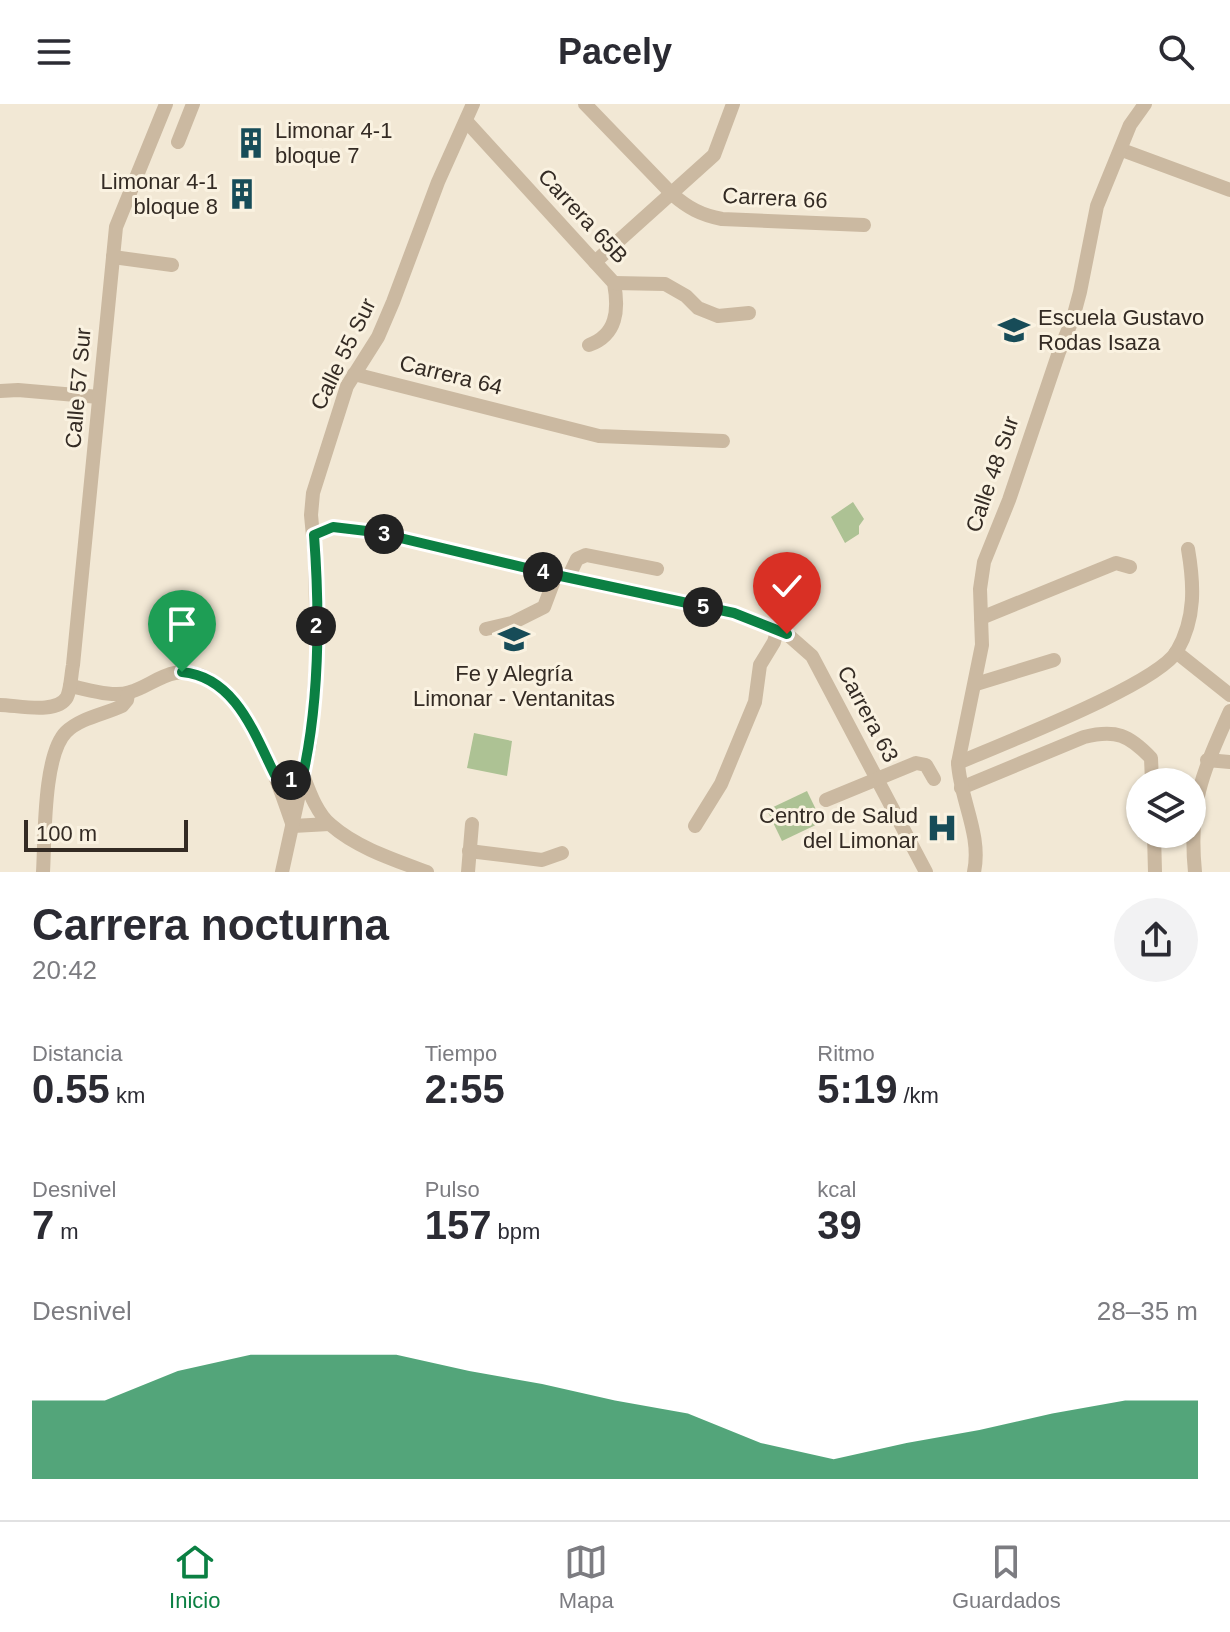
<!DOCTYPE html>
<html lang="es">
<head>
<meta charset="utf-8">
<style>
  body { margin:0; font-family:Helvetica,sans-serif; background:#f2f2f3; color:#2b2b33; height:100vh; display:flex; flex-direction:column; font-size:30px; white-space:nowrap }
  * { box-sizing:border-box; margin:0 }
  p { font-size:26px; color:#7c7c81 }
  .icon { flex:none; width:44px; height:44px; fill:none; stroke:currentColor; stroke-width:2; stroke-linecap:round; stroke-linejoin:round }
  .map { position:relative; height:768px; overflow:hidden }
  .side { display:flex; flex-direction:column; background:#fff; flex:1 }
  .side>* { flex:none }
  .buttons { position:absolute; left:1126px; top:664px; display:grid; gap:16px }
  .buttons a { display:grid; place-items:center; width:80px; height:80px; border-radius:50%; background:#fff; box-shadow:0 2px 6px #0004; font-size:40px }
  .scale { position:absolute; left:24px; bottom:20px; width:164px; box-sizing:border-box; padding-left:8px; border:4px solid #342b24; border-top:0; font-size:22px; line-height:28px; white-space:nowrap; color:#342b24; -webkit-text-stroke:6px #faf2e1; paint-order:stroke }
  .pin { position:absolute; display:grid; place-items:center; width:68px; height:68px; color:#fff; margin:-82px -34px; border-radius:50% 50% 50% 0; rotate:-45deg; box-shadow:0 0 8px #0007 }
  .pin .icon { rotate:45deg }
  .km { position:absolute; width:40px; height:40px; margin:-20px; border-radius:50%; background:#222; color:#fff; font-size:22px; line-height:40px; text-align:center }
  .round { display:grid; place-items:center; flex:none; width:84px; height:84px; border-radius:42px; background:#f2f2f3 }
  .headline { display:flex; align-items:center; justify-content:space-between; height:136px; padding:0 32px }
  h1 { font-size:44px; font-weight:800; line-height:60px }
  .metrics { display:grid; grid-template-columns:repeat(3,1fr); gap:12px; height:136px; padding:8px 32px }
  .metrics div { display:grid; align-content:center }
  .metrics b { font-size:40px; font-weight:800 }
  .metrics small { font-size:22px; font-weight:400 }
  .metrics p { font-size:22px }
  .chart { height:224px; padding:16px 32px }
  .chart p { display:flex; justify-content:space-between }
  .chart svg { width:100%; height:144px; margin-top:8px; fill:#0b8043; opacity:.7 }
  header { display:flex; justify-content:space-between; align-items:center; height:104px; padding:0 32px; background:#fff; font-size:36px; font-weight:800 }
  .dock { display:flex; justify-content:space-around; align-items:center; height:112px; border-top:2px solid #e1e1e2; background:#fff; font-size:22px; color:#7c7c81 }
  .dock a { display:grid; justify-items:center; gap:4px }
  .dock .selected { color:#0b8043 }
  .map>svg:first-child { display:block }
  .green { fill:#adc294 }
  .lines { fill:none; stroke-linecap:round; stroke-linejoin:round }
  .minor { stroke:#cbb9a1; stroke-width:14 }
  .route-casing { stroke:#fff; stroke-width:16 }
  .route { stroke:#0b8043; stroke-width:10 }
  .labels { text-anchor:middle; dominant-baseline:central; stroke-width:6; stroke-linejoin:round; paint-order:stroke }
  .poi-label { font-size:22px; fill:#342b24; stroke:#faf2e1; text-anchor:start }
  .street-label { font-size:22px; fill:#342b24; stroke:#faf2e1 }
</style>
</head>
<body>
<header><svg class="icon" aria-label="menu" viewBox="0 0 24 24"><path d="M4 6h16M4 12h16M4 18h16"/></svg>Pacely<svg class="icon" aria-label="search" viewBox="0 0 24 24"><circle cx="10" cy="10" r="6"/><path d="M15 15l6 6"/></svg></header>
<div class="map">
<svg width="1230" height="768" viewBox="0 0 1230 768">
  <rect width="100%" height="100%" fill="#f2e8d5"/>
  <!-- green -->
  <g class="green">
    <polygon points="853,398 864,415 859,422 859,430 845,439 831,413"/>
    <polygon points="474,629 512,637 507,672 467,664"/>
    <polygon points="807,687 822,718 782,737 767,706"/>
  </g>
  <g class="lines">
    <!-- minor -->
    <g class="minor">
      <path d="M585 0 672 90C688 104 701 111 722 115L864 121"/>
      <path d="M467 18 614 179C619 206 617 231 589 241"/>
      <polyline points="178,38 193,0"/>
      <polyline points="1122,46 1230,86"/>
      <polyline points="113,153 172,161"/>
      <polyline points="595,158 714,51 733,0"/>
      <polyline points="614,179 665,180 686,192 698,204 718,212 749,209"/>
      <polyline points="354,270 599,332 723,337"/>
      <polyline points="0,287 18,286 99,293"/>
      <polyline points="314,431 333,423 375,428 556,471 734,509 787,530 812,552 926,768"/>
      <polyline points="568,474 577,455 586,451 657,465"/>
      <polyline points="981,514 1116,459 1130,463"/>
      <polyline points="486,525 512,519 544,503 556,471"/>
      <polyline points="1176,548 1230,591"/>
      <polyline points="976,580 1054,556"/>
      <path d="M70 582C87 585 113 594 130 588 145 584 159 572 175 569 240 558 277 676 293 722L329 720"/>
      <path d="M0 601C17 601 57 611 67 593 71 584 71 571 73 561L116 123 166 0"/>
      <polyline points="1207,656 1230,658"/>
      <path d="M958 659C1001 640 1157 581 1177 547 1196 514 1194 480 1188 445"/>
      <path d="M275 671C286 677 291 677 303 671 309 687 317 710 331 721 357 744 395 756 427 768"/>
      <path d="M961 684 1084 633C1116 625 1129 631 1151 654L1152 678"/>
      <polyline points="826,696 916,659 926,661 934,675"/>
      <polyline points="695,722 721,680 755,598 760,561 774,538 777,527"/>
      <polyline points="1154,730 1155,768"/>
      <polyline points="469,747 542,756 562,749"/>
      <path d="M43 768C45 736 43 651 66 628 80 614 105 610 122 602L127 596 128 590"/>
      <polyline points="282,768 310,640 317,551 315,453 311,411 313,389 347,282 378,233 393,198 438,78 473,0"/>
      <polyline points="468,768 472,720"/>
      <path d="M974 768C982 731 960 695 958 659L982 541 980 485 984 458 1009 396 1059 248 1073 214 1080 188 1097 102 1130 21 1145 0"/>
      <path d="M1195 768C1188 699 1203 668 1230 607"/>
    </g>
  </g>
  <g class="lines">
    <defs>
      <path id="route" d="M182 568C235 573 254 629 275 671L291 676 303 671C320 593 320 511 314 431L333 423 375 428 556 471 734 509 787 530"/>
    </defs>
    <!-- route casing -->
    <use href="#route" class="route-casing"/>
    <!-- route -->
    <use href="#route" class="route"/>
  </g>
  <!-- icons -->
  <defs>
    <symbol id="building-bare" viewBox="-9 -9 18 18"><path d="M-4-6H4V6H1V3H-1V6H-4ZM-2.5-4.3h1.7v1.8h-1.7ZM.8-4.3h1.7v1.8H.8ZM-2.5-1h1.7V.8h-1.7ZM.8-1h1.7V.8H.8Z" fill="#174c58" stroke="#faf2e1" stroke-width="2.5" paint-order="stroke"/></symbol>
    <symbol id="school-bare" viewBox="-9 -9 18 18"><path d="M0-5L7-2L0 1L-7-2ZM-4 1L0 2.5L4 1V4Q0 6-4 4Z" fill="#174c58" stroke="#faf2e1" stroke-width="2.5" paint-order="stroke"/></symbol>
    <symbol id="hospital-bare" viewBox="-9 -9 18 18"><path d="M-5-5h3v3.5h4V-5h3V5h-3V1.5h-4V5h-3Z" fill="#174c58" stroke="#faf2e1" stroke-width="2.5" paint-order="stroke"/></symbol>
  </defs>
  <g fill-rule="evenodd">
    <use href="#building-bare" x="229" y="17" width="44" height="44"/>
    <use href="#building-bare" x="220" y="68" width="44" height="44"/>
    <use href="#school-bare" x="992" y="204" width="44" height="44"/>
    <use href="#school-bare" x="492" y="513" width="44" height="44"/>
    <use href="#hospital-bare" x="920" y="702" width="44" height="44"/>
  </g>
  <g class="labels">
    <!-- poi labels -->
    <g class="poi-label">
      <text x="275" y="26">Limonar 4-1<tspan x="275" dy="25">bloque 7</tspan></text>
      <text x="218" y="77" text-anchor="end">Limonar 4-1<tspan x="218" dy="25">bloque 8</tspan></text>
      <text x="1038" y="213">Escuela Gustavo<tspan x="1038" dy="25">Rodas Isaza</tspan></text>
      <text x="514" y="569" text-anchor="middle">Fe y Alegría<tspan x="514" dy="25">Limonar - Ventanitas</tspan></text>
      <text x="918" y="711" text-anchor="end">Centro de Salud<tspan x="918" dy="25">del Limonar</tspan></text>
    </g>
    <!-- street labels -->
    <g class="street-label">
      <text transform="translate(775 94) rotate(3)">Carrera 66</text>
      <text transform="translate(583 112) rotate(47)">Carrera 65B</text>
      <text transform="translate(343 250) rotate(-64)">Calle 55 Sur</text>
      <text transform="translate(451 271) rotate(14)">Carrera 64</text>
      <text transform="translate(78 284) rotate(-85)">Calle 57 Sur</text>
      <text transform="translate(992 370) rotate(-71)">Calle 48 Sur</text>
      <text transform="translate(868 610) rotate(62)">Carrera 63</text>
    </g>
  </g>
</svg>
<div class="buttons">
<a><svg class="icon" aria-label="layers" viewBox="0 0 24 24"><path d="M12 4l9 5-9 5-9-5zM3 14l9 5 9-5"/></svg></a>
</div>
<div class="scale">100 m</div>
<div class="pin" style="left:182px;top:568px;background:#1e9e55"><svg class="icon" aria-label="arrive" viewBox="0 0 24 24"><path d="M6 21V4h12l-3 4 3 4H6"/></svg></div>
<div class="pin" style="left:787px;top:530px;background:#d93025"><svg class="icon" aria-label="check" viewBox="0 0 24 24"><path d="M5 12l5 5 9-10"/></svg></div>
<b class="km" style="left:291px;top:676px">1</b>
<b class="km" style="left:316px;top:522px">2</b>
<b class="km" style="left:384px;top:430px">3</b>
<b class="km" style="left:543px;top:468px">4</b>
<b class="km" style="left:703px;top:503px">5</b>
</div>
<section class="side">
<div class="headline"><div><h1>Carrera nocturna</h1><p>20:42</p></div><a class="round"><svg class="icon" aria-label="share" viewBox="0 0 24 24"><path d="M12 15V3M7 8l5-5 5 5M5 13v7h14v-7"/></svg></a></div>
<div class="metrics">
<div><p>Distancia</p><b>0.55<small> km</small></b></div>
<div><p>Tiempo</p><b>2:55</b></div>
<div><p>Ritmo</p><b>5:19<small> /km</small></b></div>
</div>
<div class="metrics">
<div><p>Desnivel</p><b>7<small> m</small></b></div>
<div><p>Pulso</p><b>157<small> bpm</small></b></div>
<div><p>kcal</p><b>39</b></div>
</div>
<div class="chart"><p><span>Desnivel</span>28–35 m</p>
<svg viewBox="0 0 160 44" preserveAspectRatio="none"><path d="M0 44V20L10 20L20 11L30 6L40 6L50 6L60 11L70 15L80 20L90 24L100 33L110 38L120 33L130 29L140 24L150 20L160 20V44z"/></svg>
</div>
</section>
<nav class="dock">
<a class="selected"><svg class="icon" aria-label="home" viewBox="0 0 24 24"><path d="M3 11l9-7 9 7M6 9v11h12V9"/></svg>Inicio</a>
<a><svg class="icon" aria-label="map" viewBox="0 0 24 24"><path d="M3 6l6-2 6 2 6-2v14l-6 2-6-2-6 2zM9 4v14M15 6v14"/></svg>Mapa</a>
<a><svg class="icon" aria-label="saved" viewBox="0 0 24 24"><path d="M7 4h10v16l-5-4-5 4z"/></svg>Guardados</a>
</nav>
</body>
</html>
